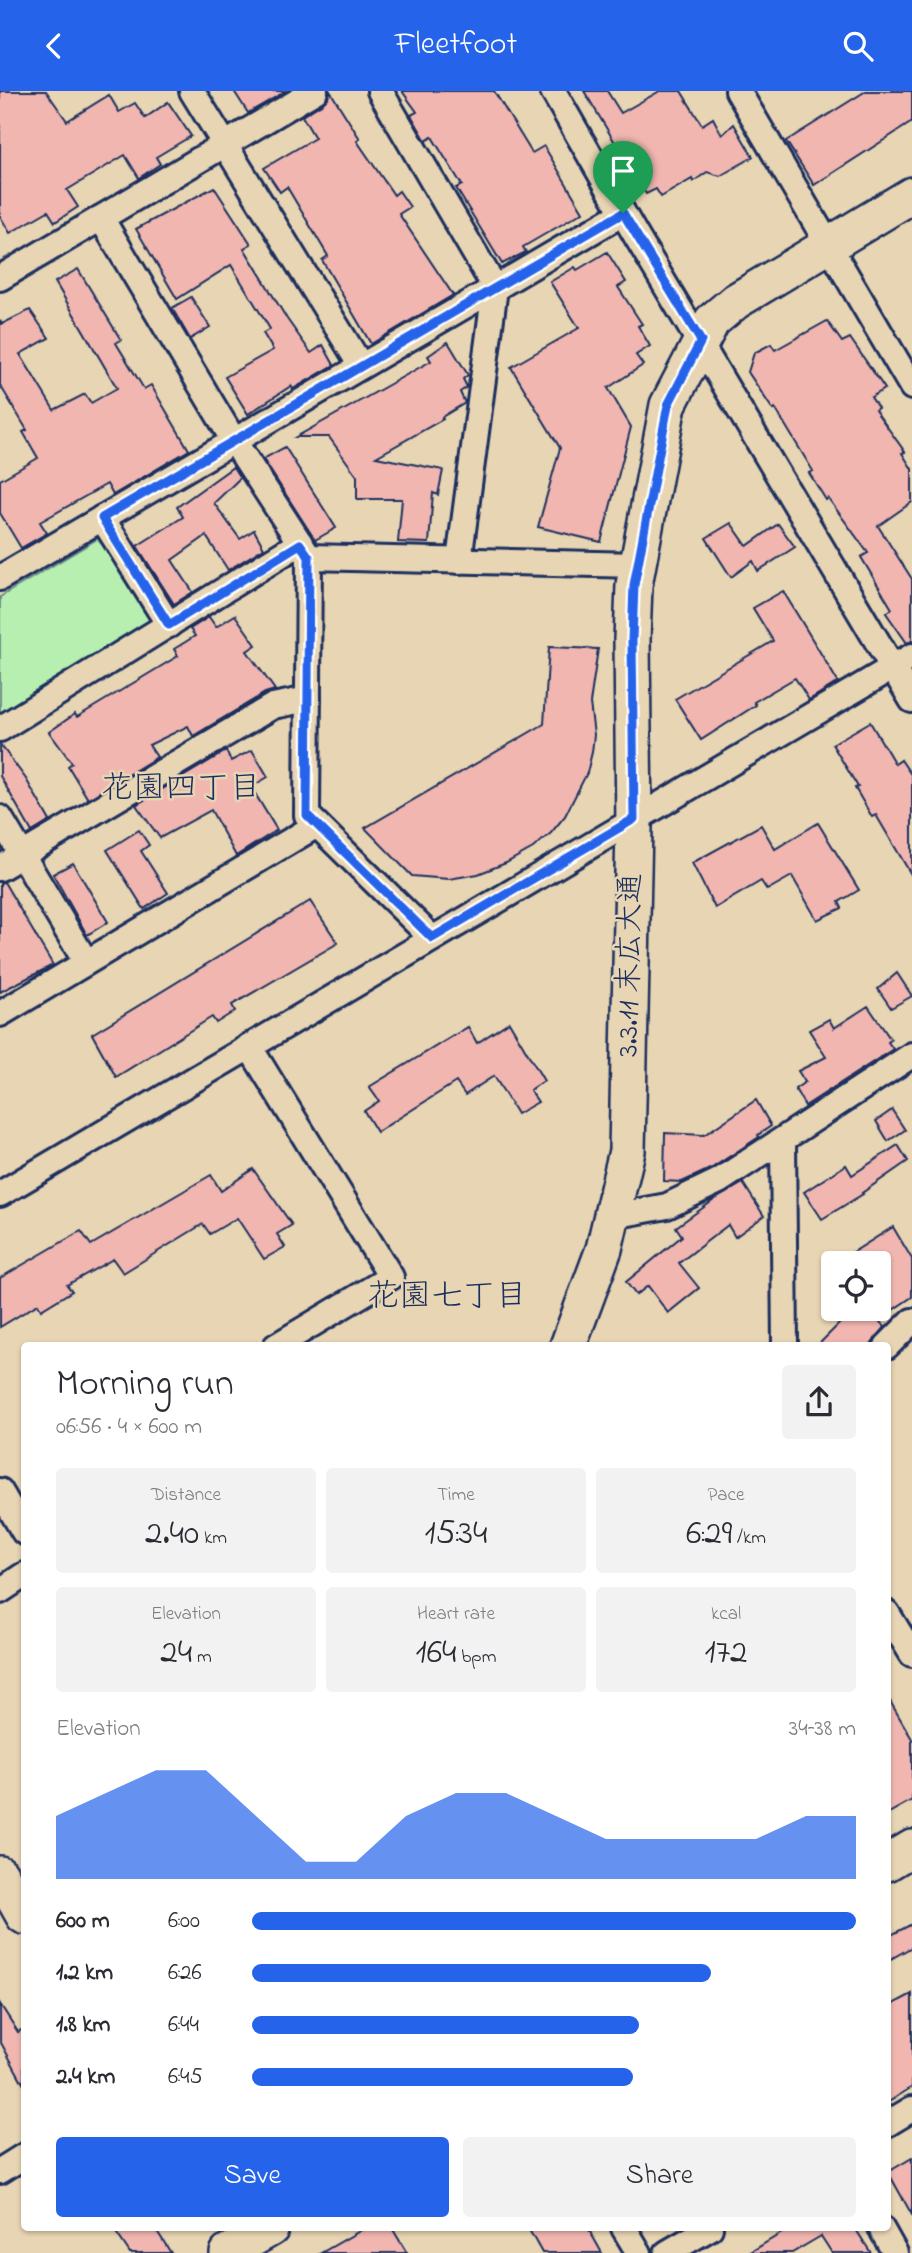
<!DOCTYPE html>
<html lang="en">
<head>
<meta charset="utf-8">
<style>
  body { margin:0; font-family:"Indie Flower","Klee One",sans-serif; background:#f2f2f3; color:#2b2b33; height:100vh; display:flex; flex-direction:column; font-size:26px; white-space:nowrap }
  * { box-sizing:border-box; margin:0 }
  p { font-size:23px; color:#7c7c81 }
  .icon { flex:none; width:38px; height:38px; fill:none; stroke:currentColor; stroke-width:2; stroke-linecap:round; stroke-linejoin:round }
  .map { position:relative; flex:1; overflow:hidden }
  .drawer { position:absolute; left:21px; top:1251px; width:870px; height:889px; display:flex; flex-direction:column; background:#fff; border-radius:7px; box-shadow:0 2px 5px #0004 }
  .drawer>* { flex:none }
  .controls { position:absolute; left:821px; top:1160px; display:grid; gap:14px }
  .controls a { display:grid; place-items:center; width:70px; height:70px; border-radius:7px; background:#fff; box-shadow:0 2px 5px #0004; font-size:35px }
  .pin { position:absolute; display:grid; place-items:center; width:60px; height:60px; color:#fff; margin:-72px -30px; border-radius:50% 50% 50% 0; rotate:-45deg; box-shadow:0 0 7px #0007 }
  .pin .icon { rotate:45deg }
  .round { display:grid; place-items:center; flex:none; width:74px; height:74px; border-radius:7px; background:#f2f2f3 }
  .overview { display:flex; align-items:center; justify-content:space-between; height:119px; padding:0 35px }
  h1 { font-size:38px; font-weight:600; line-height:52px }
  .stats { display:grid; grid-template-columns:repeat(3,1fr); gap:10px; height:119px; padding:7px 35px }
  .stats div { display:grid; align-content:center; border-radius:7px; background:#f2f2f3; text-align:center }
  .stats b { font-size:35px; font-weight:600 }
  .stats small { font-size:19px; font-weight:400 }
  .stats p { font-size:19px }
  .chart { height:196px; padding:14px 35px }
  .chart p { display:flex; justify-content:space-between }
  .chart svg { width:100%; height:126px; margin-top:7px; fill:#2563eb; opacity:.7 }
  .action { display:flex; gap:14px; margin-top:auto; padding:14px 35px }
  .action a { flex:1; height:80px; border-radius:7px; background:#2563eb; color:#fff; font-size:28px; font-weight:600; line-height:80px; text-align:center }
  .action a+a { background:#f2f2f3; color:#2b2b33 }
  ul { padding:0 35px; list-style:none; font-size:23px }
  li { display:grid; grid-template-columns:112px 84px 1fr; align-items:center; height:52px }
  li i { height:18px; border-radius:9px; background:#2563eb }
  header { display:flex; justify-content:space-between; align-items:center; height:91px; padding:0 35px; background:#2563eb; color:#fff; font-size:32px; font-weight:600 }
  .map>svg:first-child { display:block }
  .green { fill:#b7efb1; stroke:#698f88; stroke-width:2 }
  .building { fill:#f1b6b0; stroke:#1b2f5e; stroke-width:2 }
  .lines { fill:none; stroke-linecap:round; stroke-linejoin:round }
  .street-casing { stroke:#1b2f5e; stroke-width:30 }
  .secondary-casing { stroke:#1b2f5e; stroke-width:40 }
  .street { stroke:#e8d5b3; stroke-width:24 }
  .secondary { stroke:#e8d5b3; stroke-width:35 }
  .route-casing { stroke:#fff; stroke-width:14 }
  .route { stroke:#2563eb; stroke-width:9 }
  .labels { text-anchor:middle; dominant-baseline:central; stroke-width:5; stroke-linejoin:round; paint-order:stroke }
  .street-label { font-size:30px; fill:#1b2f5e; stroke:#e8d5b3 }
  .neighbourhood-label { font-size:32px; fill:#1b2f5e; stroke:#e8d5b3 }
</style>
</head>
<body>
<header><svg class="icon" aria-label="back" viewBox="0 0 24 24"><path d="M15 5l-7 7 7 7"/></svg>Fleetfoot<svg class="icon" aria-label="search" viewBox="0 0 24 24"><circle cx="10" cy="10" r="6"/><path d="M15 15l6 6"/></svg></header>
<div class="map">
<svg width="912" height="2162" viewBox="0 0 912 2162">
  <rect width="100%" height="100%" fill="#e8d5b3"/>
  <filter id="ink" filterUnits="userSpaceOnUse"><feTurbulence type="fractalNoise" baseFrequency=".0143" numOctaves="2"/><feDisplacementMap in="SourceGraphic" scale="14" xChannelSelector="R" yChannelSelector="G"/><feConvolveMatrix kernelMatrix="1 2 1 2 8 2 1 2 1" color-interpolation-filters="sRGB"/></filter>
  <g filter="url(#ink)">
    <!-- green -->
    <polygon class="green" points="99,447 156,534 0,630 0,506"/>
    <!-- building -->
    <g class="building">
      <polygon points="0,0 46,0 67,30 109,4 119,21 135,12 145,27 168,11 191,45 156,66 160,73 139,87 125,64 67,99 78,116 55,131 48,120 10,142 0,125"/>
      <polygon points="234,0 286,0 248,22"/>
      <polygon points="330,0 360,48 357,50 394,104 399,100 410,116 399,123 453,204 371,253 322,169 328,165 287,96 280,101 264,77 315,47 302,25 323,12 328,7"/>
      <polygon points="402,0 494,0 532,62 544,55 583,121 523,156 526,161 502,173 456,97 462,94 432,46 426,50 411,24 417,21"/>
      <polygon points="584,0 607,0 621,22 660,0 681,0 702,34 713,27 722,44 734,33 753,66 720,85 707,81 693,91 692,88 661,106 656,98 646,103"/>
      <polygon points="866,0 912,0 912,31 814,94 786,50"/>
      <polygon points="214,96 251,153 244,157 287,228 311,262 323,254 334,274 293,298 291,295 248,323 225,286 273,259 263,242 270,238 231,174 177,208 136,138"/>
      <polygon points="607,161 626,191 618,196 642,233 638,235 650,255 636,264 643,274 608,297 631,336 601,451 538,436 560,357 511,276 579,237 550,191 575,176 577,179"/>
      <polygon points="78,178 121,249 116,252 144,298 151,294 189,359 113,404 107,393 40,431 47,442 21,457 0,422 0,389 38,367 23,341 27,339 0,294 0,229 2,233 30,219 49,247 20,263 54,319 85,303 91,312 117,297 55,191"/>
      <polygon points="191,206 210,236 190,248 172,217"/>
      <polygon points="827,230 842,251 850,247 885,298 871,306 878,317 875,319 905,361 902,362 912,378 912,411 878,435 912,488 912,550 907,552 886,522 892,518 861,466 868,462 828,407 826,409 809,382 813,380 775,317 773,319 748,281 754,262 771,253 775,259"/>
      <polygon points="448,251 468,284 463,288 467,296 460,301 465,312 442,326 443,328 376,366 443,379 438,404 433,402 429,452 398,451 402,408 357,408 357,385 329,346 296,346 431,270 428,265"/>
      <polygon points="285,356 336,437 315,449 263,368"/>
      <polygon points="233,376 240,387 214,412 240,448 254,439 264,457 228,479 206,445 172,469 193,501 174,513 137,455 183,426 177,416"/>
      <polygon points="731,432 747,455 778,433 795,456 758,480 753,470 731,486 706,447"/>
      <polygon points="783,500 838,591 809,609 795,587 754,611 756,614 701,649 675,608 773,550 753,517"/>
      <polygon points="235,524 256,554 247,560 275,599 265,602 193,645 188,635 149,654 157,666 88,708 68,675 72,672 49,641 75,623 77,626 178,565 174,558 195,545 190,538 209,526 216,536"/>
      <polygon points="549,556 598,558 590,612 594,644 592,661 587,682 565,725 551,742 533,757 506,772 478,783 449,788 412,785 365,737 544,633"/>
      <polygon points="870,631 895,673 901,669 912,685 912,785 876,724 872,726 855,697 858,696 832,653"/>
      <polygon points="0,653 26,688 50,730 32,741 0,685"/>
      <polygon points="252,659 268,686 251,696 277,739 236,765 211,719 160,747 136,714 226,660 231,670"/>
      <polygon points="818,732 859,799 839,811 842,817 817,829 792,785 767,799 761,790 715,817 692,772 761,734 775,758"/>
      <polygon points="139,739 149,754 141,760 168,802 144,818 107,759"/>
      <polygon points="73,772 108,831 87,844 53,783"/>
      <polygon points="4,791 53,874 0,901 0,792"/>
      <polygon points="310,810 338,852 232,914 235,920 216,932 212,926 116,986 92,943"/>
      <polygon points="897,882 912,905 891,917 878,898"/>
      <polygon points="868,915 891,949 888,951 893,958 805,1015 795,998 805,991 798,980 826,966 809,939 829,928 834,937"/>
      <polygon points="509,931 544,990 530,999 538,1011 517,1023 494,985 465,1004 456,991 377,1041 364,1020 379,1010 369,996 468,936 477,952"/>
      <polygon points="756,1009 771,1035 758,1044 759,1046 712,1077 682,1091 664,1090 665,1042 704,1044"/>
      <polygon points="892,1019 905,1039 888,1050 876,1030"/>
      <polygon points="898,1054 908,1070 862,1102 863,1103 822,1128 804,1101 846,1074 852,1084"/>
      <polygon points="253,1078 292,1134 277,1143 285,1156 264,1168 237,1127 210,1143 203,1133 123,1182 113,1168 67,1194 72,1200 41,1219 38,1213 0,1236 0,1187 81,1140 91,1154 211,1084 221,1100"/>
      <polygon points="743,1092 764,1125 735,1146 728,1134 679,1172 699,1197 668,1222 648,1195 636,1204 626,1191 682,1145 676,1136 714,1109"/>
      <polygon points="893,1136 912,1168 912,1206 878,1229 885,1236 870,1255 817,1255 854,1218 878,1218 878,1172 836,1172"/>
      <polygon points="887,1605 912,1648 912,1709 887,1723"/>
      <polygon points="912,1833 912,1856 887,1870 887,1846"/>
      <polygon points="912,1903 912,1996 887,2012 887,1916"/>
      <polygon points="0,1913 18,1941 24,1937 24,1994 0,1950"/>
      <polygon points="912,2067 912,2124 888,2081"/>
      <polygon points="113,2137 155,2137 171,2162 130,2162"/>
      <polygon points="365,2137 392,2137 407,2162 321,2162"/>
      <polygon points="528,2137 588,2137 602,2162 542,2162"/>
      <polygon points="790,2137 855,2137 871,2162 832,2162 821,2145 792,2162 749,2162"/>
    </g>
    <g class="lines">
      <defs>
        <g id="street">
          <polyline points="192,0 361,275"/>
          <polyline points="380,0 495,197 459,470"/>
          <polyline points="553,0 635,143 912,609"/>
          <polyline points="738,0 912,296"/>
          <polyline points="101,127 234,350 309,466 638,474"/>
          <polyline points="0,187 315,0"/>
          <polyline points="102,427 169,534"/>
          <polyline points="309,466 307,724 432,847"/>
          <polyline points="0,487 623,122"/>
          <polyline points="0,638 300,452"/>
          <polyline points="0,727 86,871"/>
          <polyline points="0,777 273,615 308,608"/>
          <polyline points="0,923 317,734"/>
          <polyline points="249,955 391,1186 276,1255"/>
          <polyline points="783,1049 785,1255"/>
          <polyline points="0,1103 912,565"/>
          <polyline points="613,1125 667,1115 719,1090 912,964"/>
          <polyline points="887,1255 912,1230"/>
          <polyline points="0,1400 24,1441"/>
          <polyline points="0,1500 24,1484"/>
          <polyline points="887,1522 912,1563"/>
          <polyline points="887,2033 912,2018"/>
          <polyline points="0,2080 24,2065"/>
          <polyline points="624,2137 639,2162"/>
          <polyline points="881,2137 895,2162"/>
          <polyline points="667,2162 710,2137"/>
        </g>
        <g id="secondary">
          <polyline points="568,1255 604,1158 627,1060 634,736 632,549 634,494 668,314 712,230 736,210 912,104"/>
          <polyline points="887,1772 912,1757"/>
          <polyline points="0,1783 24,1825"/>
          <polyline points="228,2162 271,2137"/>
        </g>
      </defs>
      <!-- street casing -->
      <use href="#street" class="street-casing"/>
      <!-- secondary casing -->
      <use href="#secondary" class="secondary-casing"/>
      <!-- street -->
      <use href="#street" class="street"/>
      <!-- secondary -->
      <use href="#secondary" class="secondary"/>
    </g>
  </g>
  <g class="lines" filter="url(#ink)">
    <defs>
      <polygon id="route" points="623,122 701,250 668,314 634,494 632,549 634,728 432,847 307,724 309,466 300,453 169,534 102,427"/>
    </defs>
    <!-- route casing -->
    <use href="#route" class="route-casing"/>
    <!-- route -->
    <use href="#route" class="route"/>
  </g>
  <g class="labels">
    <!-- street labels -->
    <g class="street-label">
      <text transform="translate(631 874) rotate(-89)">3.3.11 末広大通</text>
    </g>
    <!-- neighbourhood labels -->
    <g class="neighbourhood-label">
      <text x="181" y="698">花園四丁目</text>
      <text x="447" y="1206">花園七丁目</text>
    </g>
  </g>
</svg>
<div class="controls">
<a><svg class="icon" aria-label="locate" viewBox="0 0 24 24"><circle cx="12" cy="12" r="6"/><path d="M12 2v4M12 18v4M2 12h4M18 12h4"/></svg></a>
</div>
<div class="pin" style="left:623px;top:122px;background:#1e9e55"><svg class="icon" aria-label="arrive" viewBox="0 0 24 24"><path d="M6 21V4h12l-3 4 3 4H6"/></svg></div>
<section class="drawer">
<div class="overview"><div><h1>Morning run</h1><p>06:56 · 4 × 600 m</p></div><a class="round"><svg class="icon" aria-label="share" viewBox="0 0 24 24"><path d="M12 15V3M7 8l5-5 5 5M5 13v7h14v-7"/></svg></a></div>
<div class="stats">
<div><p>Distance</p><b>2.40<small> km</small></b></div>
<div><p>Time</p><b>15:34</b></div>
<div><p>Pace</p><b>6:29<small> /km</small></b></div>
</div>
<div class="stats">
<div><p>Elevation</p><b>24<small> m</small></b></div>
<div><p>Heart rate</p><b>164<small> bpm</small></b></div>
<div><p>kcal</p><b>172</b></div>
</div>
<div class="chart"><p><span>Elevation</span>34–38 m</p>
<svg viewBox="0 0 160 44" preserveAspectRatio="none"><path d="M0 44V22L10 14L20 6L30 6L40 22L50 38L60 38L70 22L80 14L90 14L100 22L110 30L120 30L130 30L140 30L150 22L160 22V44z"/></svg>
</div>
<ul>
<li><b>600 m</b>6:00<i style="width:100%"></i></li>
<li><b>1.2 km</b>6:26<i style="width:76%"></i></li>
<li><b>1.8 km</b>6:44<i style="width:64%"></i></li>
<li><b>2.4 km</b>6:45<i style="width:63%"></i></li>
</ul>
<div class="action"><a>Save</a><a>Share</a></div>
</section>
</div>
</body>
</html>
